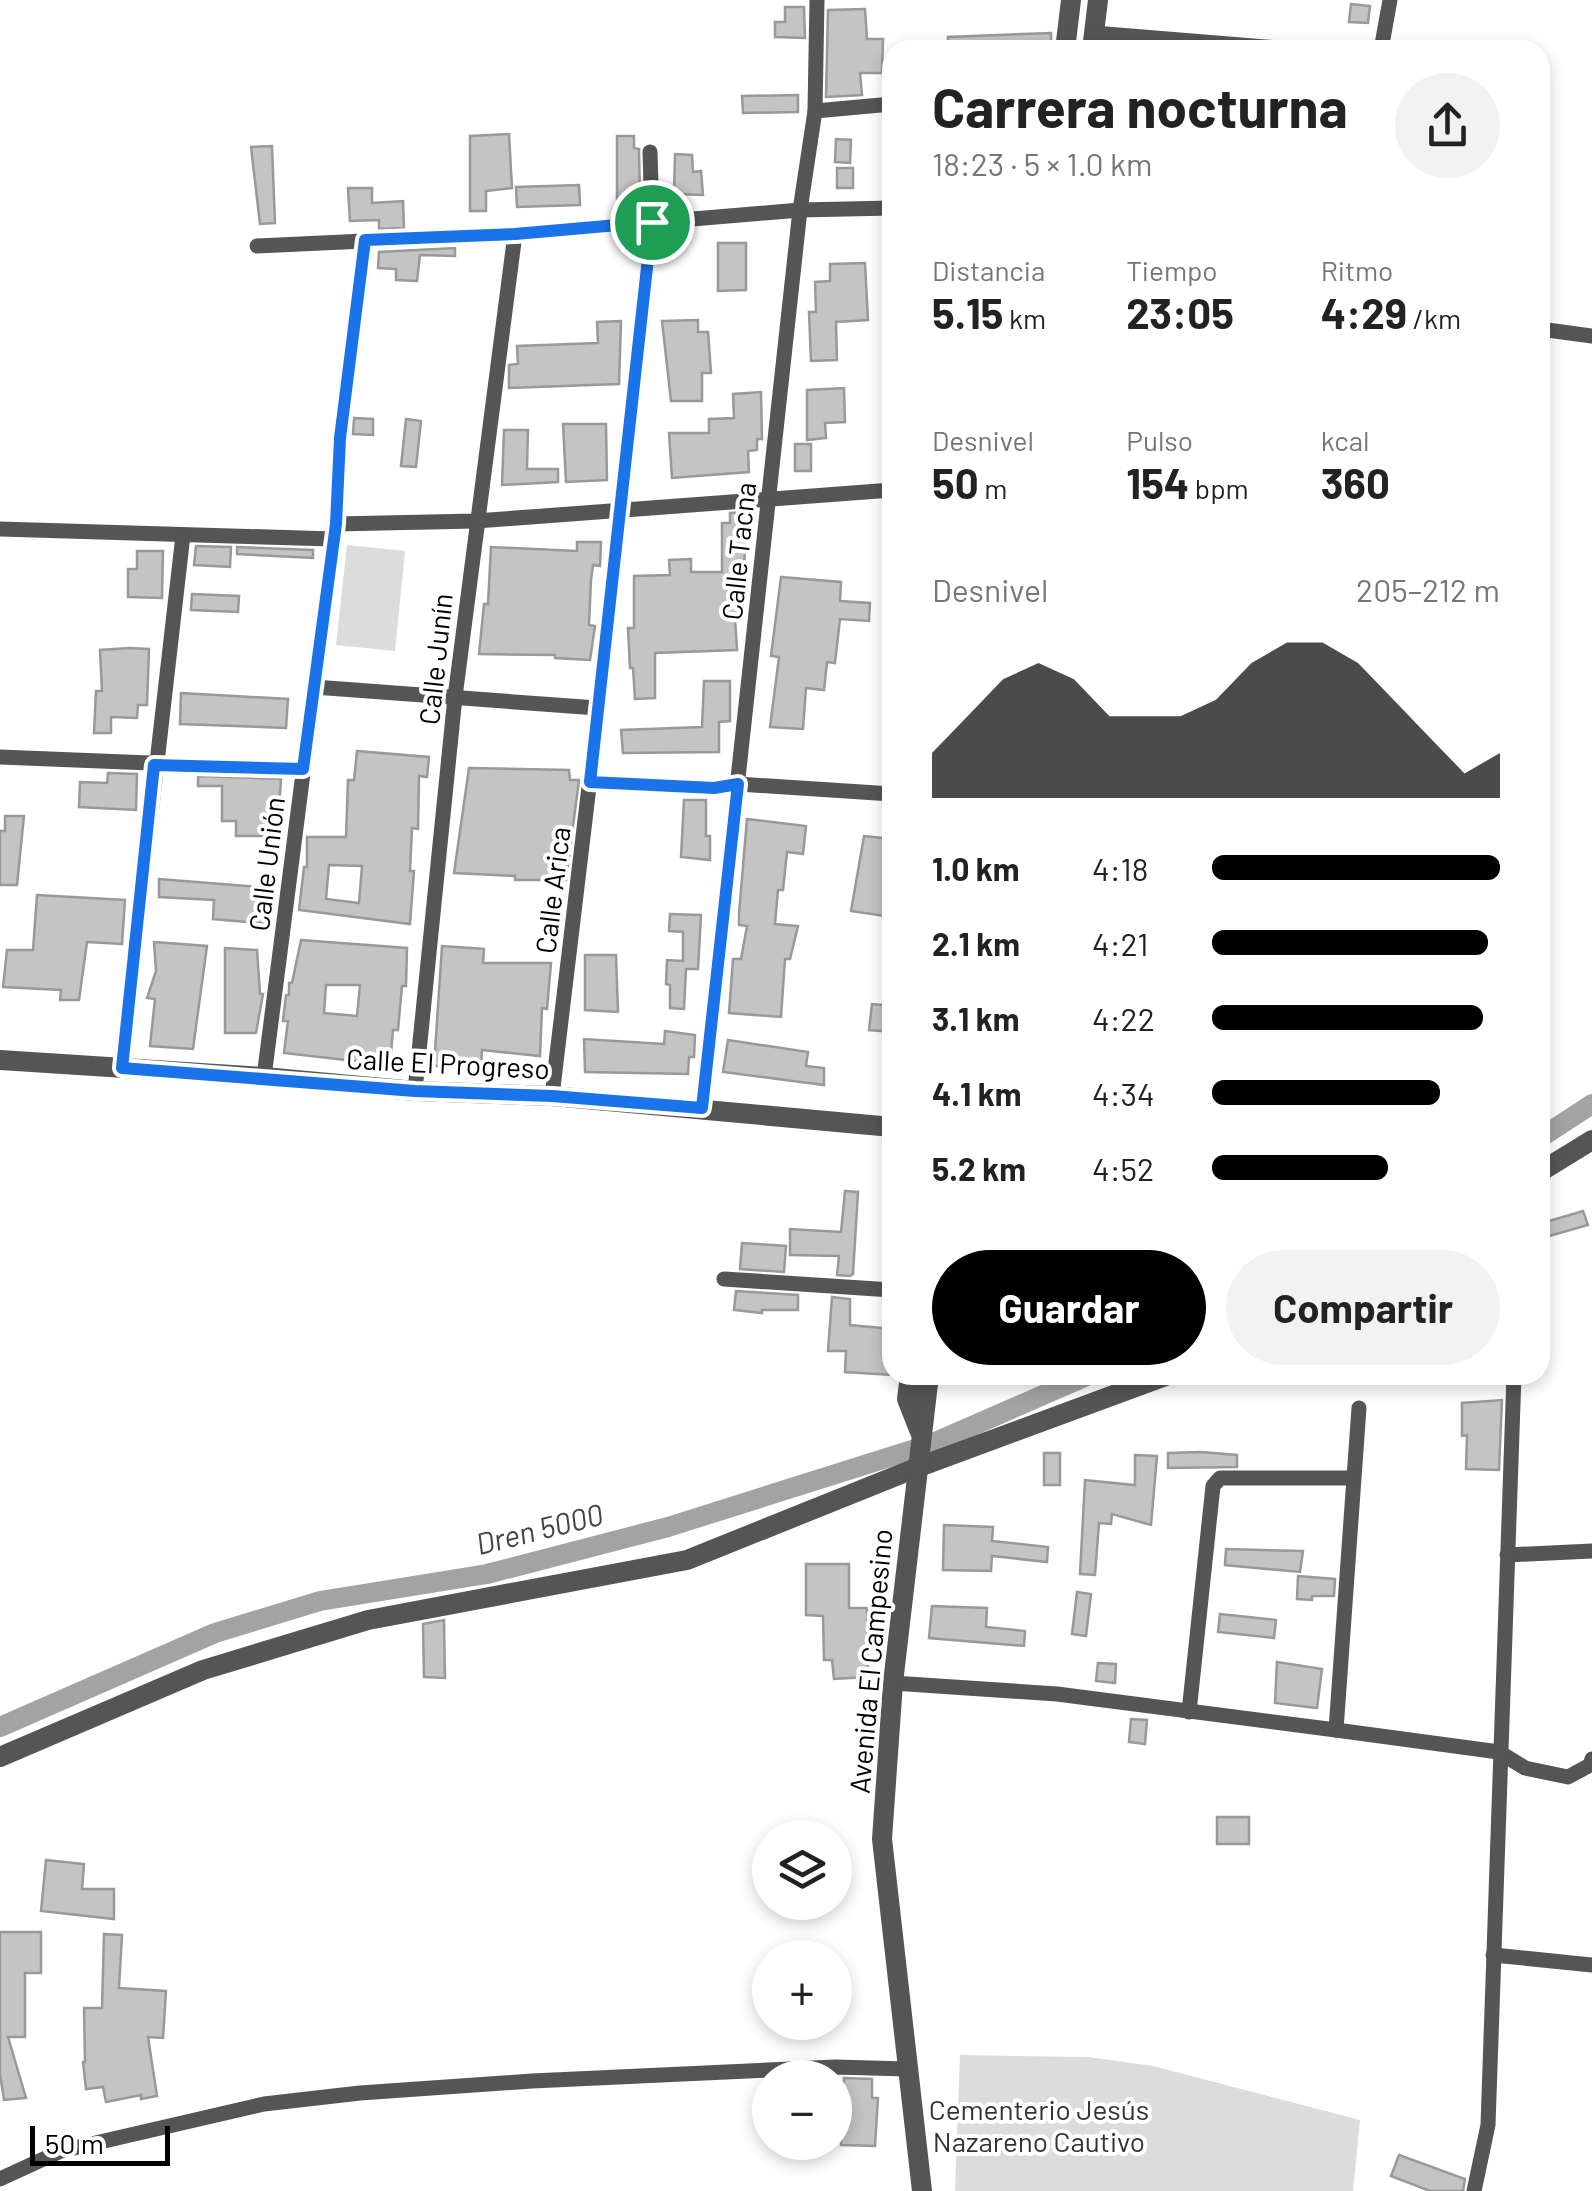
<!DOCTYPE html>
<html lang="es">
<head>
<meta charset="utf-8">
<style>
  body { margin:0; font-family:Barlow,sans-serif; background:#f2f2f2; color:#222; height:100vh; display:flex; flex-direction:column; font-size:38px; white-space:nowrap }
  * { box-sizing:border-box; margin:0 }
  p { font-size:32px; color:#767676 }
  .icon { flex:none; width:55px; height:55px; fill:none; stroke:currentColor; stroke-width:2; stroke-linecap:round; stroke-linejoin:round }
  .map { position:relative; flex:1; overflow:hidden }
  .sheet { position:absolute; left:882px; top:40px; width:668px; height:1345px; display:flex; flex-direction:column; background:#fff; border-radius:30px; box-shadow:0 5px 15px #0003 }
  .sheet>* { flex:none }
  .tools { position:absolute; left:752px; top:1820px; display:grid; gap:20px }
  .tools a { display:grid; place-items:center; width:100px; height:100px; border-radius:50%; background:#fff; box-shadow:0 5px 15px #0003; font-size:50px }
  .scale { position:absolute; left:30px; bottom:25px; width:140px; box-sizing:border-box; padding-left:10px; border:5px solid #000; border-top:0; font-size:28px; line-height:35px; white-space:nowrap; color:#000; -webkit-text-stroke:8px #fff; paint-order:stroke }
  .pin { position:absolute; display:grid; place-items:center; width:85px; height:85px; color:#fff; margin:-42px; border:5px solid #fff; border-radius:50%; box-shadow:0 2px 10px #0007 }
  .round { display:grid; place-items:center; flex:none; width:105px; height:105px; border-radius:52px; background:#f2f2f2 }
  .overview { display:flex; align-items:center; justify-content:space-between; height:170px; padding:0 50px }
  h1 { font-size:55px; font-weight:700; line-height:75px }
  .figures { display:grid; grid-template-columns:repeat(3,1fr); gap:15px; height:170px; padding:10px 50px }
  .figures div { display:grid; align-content:center }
  .figures b { font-size:42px; font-weight:700 }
  .figures small { font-size:28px; font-weight:400 }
  .figures p { font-size:28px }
  .chart { height:280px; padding:20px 50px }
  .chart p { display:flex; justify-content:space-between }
  .chart svg { width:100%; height:180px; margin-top:10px; fill:#000; opacity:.7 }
  .primary-button { display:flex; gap:20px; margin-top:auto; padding:20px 50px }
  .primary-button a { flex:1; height:115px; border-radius:60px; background:#000; color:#fff; font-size:40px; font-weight:700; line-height:115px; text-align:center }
  .primary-button a+a { background:#f2f2f2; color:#222 }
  ul { padding:0 50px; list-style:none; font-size:32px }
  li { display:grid; grid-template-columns:160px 120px 1fr; align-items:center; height:75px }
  li i { height:25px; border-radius:12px; background:#000 }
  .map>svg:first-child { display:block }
  .green { fill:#dcdcdc }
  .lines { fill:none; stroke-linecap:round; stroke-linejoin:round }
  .canal { stroke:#a3a3a3; stroke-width:20 }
  .building { fill:#c4c4c4; stroke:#999; stroke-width:2.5; fill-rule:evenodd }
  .minor { stroke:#555; stroke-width:15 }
  .tertiary { stroke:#555; stroke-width:20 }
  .route-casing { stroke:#fff; stroke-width:20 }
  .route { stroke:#1a73e8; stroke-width:12 }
  .labels { text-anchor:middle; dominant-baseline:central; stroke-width:8; stroke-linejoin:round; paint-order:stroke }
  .street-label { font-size:28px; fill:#000; stroke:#fff }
  .park-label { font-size:28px; fill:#333; stroke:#fff }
  .water-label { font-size:30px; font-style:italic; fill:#444; stroke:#fff }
</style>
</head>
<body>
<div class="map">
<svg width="1592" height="2191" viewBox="0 0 1592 2191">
  <rect width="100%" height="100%" fill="#fff"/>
  <!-- green -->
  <g class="green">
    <polygon points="347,545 405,551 395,651 336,645"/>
    <polygon points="960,2055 1088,2057 1153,2066 1360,2120 1353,2191 955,2191"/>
  </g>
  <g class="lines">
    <!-- canal -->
    <g class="canal">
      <polyline points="1540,1138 1592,1104"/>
      <polyline points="0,1727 215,1633 320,1601 487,1574 668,1527 931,1444 1089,1375"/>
    </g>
  </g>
  <!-- building -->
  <g class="building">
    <polygon points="1351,4 1370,6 1368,23 1349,22"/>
    <polygon points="785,7 804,7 805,38 775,37 775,22 785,22"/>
    <polygon points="865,9 867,39 883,39 882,73 860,73 862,95 826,97 828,10"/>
    <polygon points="1051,33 1051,50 948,50 948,37"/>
    <polygon points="798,95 798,112 743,113 742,96"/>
    <polygon points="509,134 512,188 486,191 486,211 470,211 470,136"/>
    <polygon points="617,136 634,136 634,148 639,149 640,199 617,199"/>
    <polygon points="836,139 851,140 850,163 835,162"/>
    <polygon points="272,146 275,223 260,224 251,147"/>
    <polygon points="675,154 692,155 693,172 701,171 703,195 674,194"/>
    <rect x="837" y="168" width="16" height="20"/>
    <polygon points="579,185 580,205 517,207 516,187"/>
    <polygon points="348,188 372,188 372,203 403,201 404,228 379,229 379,220 350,221"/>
    <polygon points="718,243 746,243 746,290 718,291"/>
    <polygon points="455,248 455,256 420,255 417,281 396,280 396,269 378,268 379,252"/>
    <polygon points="865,263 868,320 836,322 837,360 811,361 809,312 816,312 815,282 830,281 830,264"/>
    <polygon points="698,320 698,332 708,332 711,373 702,373 702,401 671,401 662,321"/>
    <polygon points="621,321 619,384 509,388 509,365 518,364 517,346 598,343 597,322"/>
    <polygon points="844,388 845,422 825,423 826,438 807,440 807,390"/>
    <polygon points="761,392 762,439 757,439 757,450 748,451 749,472 672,478 669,433 709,433 709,419 734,418 733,394"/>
    <polygon points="354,418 373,419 373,435 353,434"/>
    <polygon points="406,419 421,421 416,467 401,466"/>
    <polygon points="563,424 606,424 607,480 566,482"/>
    <polygon points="504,430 528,430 527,469 558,469 558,482 502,485"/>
    <rect x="795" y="444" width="16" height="27"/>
    <polygon points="752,512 752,535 745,535 744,582 740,582 741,616 735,617 737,650 655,653 655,698 635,699 633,668 630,668 628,628 634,628 634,576 670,575 669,560 691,559 691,572 722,572 722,523 730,523 730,513"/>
    <polygon points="577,542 601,542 600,566 593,565 591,580 589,625 595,626 590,660 555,658 555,655 479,654 484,604 488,604 491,547 577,551"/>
    <polygon points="196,546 231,547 230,567 194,565"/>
    <polygon points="237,547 313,550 313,558 237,554"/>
    <polygon points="137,551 163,551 162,598 128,597 128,569 137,569"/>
    <polygon points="781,577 841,582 840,601 870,603 869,621 840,619 835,663 827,662 824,690 806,688 803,729 770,727 779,657 771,656"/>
    <polygon points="192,594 239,596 238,612 191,610"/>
    <polygon points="129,648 149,649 147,705 138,705 137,718 111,717 111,733 94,733 96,691 102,691 100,650"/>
    <polygon points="704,681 730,681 730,721 719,722 719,752 623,753 621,730 702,727"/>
    <polygon points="181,693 288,699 286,728 180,724"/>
    <path d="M357 751 429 757 427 777 419 776 418 829 412 828 410 871H414L410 924 299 910 304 867H307V837H346L348 780H354ZM329 865 362 866 359 903 326 899Z"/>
    <polygon points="469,768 569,770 570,780 579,780 566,880 515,880 515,876 454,873"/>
    <polygon points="108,773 137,774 136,810 79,807 80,782 107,783"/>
    <polygon points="198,776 281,779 277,836 236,836 236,821 222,821 222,786 198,786"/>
    <polygon points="684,800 706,800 706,836 710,836 710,860 681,857"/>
    <polygon points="5,816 24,816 17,885 0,885 0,831 5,831"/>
    <polygon points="747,819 806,826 803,854 787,852 783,890 778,890 775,924 798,926 790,959 785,959 781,1017 729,1013 733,959 741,959 747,926 739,925 739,914"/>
    <polygon points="864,836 892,839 892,917 851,911"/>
    <polygon points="159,879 271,888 269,924 213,919 214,900 159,897"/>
    <polygon points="37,895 125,900 122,944 87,942 79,1000 60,1000 61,990 3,987 7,950 33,950"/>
    <polygon points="670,914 701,915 698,969 686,969 684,1009 670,1008 670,985 666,984 667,960 683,961 683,932 669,931"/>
    <path d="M301 940 407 948 406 986H402L398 1030H393L390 1065 284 1053 288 1021H283L286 995H289V983H292ZM326 985H360L357 1016 324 1013Z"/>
    <polygon points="154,942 207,946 193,1049 150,1046 155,999 147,998 156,971"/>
    <polygon points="442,946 484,949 483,963 551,963 547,1009 542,1008 540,1056 482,1050 481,1067 434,1066"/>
    <polygon points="225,948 257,950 260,994 263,994 256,1033 225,1033"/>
    <polygon points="585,955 616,955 618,1012 585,1010"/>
    <polygon points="872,1004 892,1006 892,1032 869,1030"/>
    <polygon points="665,1031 695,1035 694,1057 689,1057 688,1074 585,1072 584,1039 664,1044"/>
    <polygon points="728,1040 808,1052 806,1066 824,1068 824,1085 723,1072"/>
    <polygon points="845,1191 858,1192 853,1274 850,1276 837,1275 839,1256 790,1255 790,1229 841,1232"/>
    <polygon points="1583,1211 1588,1225 1546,1237 1542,1223"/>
    <polygon points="742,1243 786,1246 784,1272 740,1269"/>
    <polygon points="736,1291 798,1295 798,1310 762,1310 762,1313 734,1310"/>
    <polygon points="832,1297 850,1299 850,1325 892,1329 892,1375 845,1372 846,1351 828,1351"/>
    <polygon points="1502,1400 1499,1470 1466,1469 1467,1435 1462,1436 1462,1403"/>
    <polygon points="1201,1452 1237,1455 1237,1467 1168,1468 1168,1453"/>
    <rect x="1044" y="1453" width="16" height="32"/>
    <polygon points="1135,1455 1157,1456 1151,1525 1112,1514 1111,1524 1099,1523 1095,1575 1080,1574 1085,1480 1135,1485"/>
    <polygon points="944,1525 993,1527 992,1541 1048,1547 1047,1562 992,1556 991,1571 943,1570"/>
    <polygon points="1226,1549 1303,1551 1300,1572 1225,1565"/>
    <polygon points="806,1564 849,1564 849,1608 867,1608 868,1677 834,1679 832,1660 824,1660 823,1616 806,1615"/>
    <polygon points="1298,1576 1335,1579 1334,1596 1312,1596 1312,1600 1297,1599"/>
    <polygon points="1077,1592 1091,1594 1086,1636 1072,1634"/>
    <polygon points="932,1606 987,1608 986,1627 1025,1631 1024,1646 929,1638"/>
    <polygon points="1220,1614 1276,1620 1274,1638 1218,1632"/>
    <polygon points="444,1620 445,1678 424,1677 423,1624"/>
    <polygon points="1277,1662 1322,1669 1317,1708 1275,1703"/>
    <polygon points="1098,1663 1116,1664 1115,1683 1096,1681"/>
    <polygon points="1131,1719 1147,1720 1145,1744 1129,1742"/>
    <rect x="1217" y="1817" width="32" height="27"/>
    <polygon points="46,1860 84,1864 82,1889 114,1889 114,1919 41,1911"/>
    <polygon points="0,1932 41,1932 41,1973 25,1973 25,2037 8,2037 26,2098 4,2100 0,2074"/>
    <polygon points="104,1934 122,1935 119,1988 166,1991 163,2038 148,2037 157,2096 141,2099 141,2095 106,2102 103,2087 86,2089 83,2062 85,2062 84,2008 102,2008"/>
    <polygon points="844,2078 872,2079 872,2098 878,2098 875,2146 841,2145"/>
    <polygon points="1399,2155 1465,2179 1463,2191 1430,2191 1391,2176"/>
  </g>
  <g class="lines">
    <!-- minor -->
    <g class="minor">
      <polyline points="1094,33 1303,50"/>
      <polyline points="1381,50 1390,0"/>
      <polyline points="815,111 892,104"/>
      <polyline points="257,246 515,234 800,210 892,208"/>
      <polyline points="1540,329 1592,336"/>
      <polyline points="1540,457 1541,457"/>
      <polyline points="335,524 476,521 892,490"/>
      <polyline points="0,529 333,539"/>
      <polyline points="314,687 597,708"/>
      <polyline points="0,757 303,769"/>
      <polyline points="590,783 714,788 738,784 892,794"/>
      <polyline points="122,1068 183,535"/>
      <polyline points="264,1077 335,524 340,438 365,240"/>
      <polyline points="415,1091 455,697 515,234"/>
      <polyline points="552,1096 622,511 652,221 650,152"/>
      <polyline points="702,1108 800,210 815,111 817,0"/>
      <polyline points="724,1279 892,1290"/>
      <polyline points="1507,1555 1592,1551"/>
      <polyline points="893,1683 1057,1694 1336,1730 1359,1408"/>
      <polyline points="1189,1712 1213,1486 1220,1478 1352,1478"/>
      <polyline points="1336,1730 1499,1752 1525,1768 1568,1777 1590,1765 1592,1759"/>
      <polyline points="1493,1955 1592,1965"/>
      <polyline points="0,2179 61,2151 264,2104 360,2093 532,2081 835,2067 907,2069"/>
      <polyline points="1474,2191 1488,2125 1514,1375"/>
    </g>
    <!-- tertiary -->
    <g class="tertiary">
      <polyline points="1065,50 1071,0"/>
      <polyline points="1092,50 1098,0"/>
      <polyline points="0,1060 264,1077 415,1091 552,1096 892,1127"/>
      <polyline points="1540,1172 1592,1140"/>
      <polyline points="910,1375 907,1399 920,1432"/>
      <polyline points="0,1757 203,1670 368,1620 687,1560 916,1468 1168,1375"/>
      <polyline points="922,2191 882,1839 893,1683 929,1375"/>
    </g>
  </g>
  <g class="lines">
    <defs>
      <polygon id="route" points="652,222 590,782 714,788 738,784 702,1108 552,1096 415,1091 122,1068 154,765 303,769 336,524 340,438 365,240 515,234"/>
    </defs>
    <!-- route casing -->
    <use href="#route" class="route-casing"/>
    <!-- route -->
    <use href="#route" class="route"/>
  </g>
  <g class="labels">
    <!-- street labels -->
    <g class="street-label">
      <text transform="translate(738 551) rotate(-84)">Calle Tacna</text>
      <text transform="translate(435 659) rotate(-84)">Calle Junín</text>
      <text transform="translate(266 864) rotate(-83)">Calle Unión</text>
      <text transform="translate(552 890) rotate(-83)">Calle Arica</text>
      <text transform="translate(448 1063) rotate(3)">Calle El Progreso</text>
      <text transform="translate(870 1661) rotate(-85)">Avenida El Campesino</text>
    </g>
    <!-- park labels -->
    <g class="park-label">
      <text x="1039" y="2109">Cementerio Jesús<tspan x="1039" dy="32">Nazareno Cautivo</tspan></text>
    </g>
    <!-- water labels -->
    <g class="water-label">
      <text transform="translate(539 1528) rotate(-14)">Dren 5000</text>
    </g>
  </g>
</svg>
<div class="tools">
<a><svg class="icon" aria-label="layers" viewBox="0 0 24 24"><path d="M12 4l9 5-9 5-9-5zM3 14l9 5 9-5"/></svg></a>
<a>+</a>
<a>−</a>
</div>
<div class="scale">50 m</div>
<div class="pin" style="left:652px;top:222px;background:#1e9e55"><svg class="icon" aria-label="arrive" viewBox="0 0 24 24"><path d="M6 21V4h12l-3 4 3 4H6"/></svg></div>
<section class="sheet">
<div class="overview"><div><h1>Carrera nocturna</h1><p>18:23 · 5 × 1.0 km</p></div><a class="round"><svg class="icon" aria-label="share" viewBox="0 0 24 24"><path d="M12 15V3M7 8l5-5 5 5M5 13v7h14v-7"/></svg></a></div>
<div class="figures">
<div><p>Distancia</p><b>5.15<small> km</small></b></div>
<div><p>Tiempo</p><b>23:05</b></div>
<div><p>Ritmo</p><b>4:29<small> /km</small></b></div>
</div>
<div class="figures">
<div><p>Desnivel</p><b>50<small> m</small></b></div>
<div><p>Pulso</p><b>154<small> bpm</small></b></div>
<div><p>kcal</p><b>360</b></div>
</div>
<div class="chart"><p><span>Desnivel</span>205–212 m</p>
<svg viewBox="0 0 160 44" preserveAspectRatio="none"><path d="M0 44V33L10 24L20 15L30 11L40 15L50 24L60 24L70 24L80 20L90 11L100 6L110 6L120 11L130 20L140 29L150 38L160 33V44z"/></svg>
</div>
<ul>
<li><b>1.0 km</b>4:18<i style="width:100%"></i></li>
<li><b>2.1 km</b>4:21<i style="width:96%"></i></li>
<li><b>3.1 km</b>4:22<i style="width:94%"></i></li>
<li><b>4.1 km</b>4:34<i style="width:79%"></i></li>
<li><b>5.2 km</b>4:52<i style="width:61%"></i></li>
</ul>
<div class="primary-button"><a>Guardar</a><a>Compartir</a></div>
</section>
</div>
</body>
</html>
